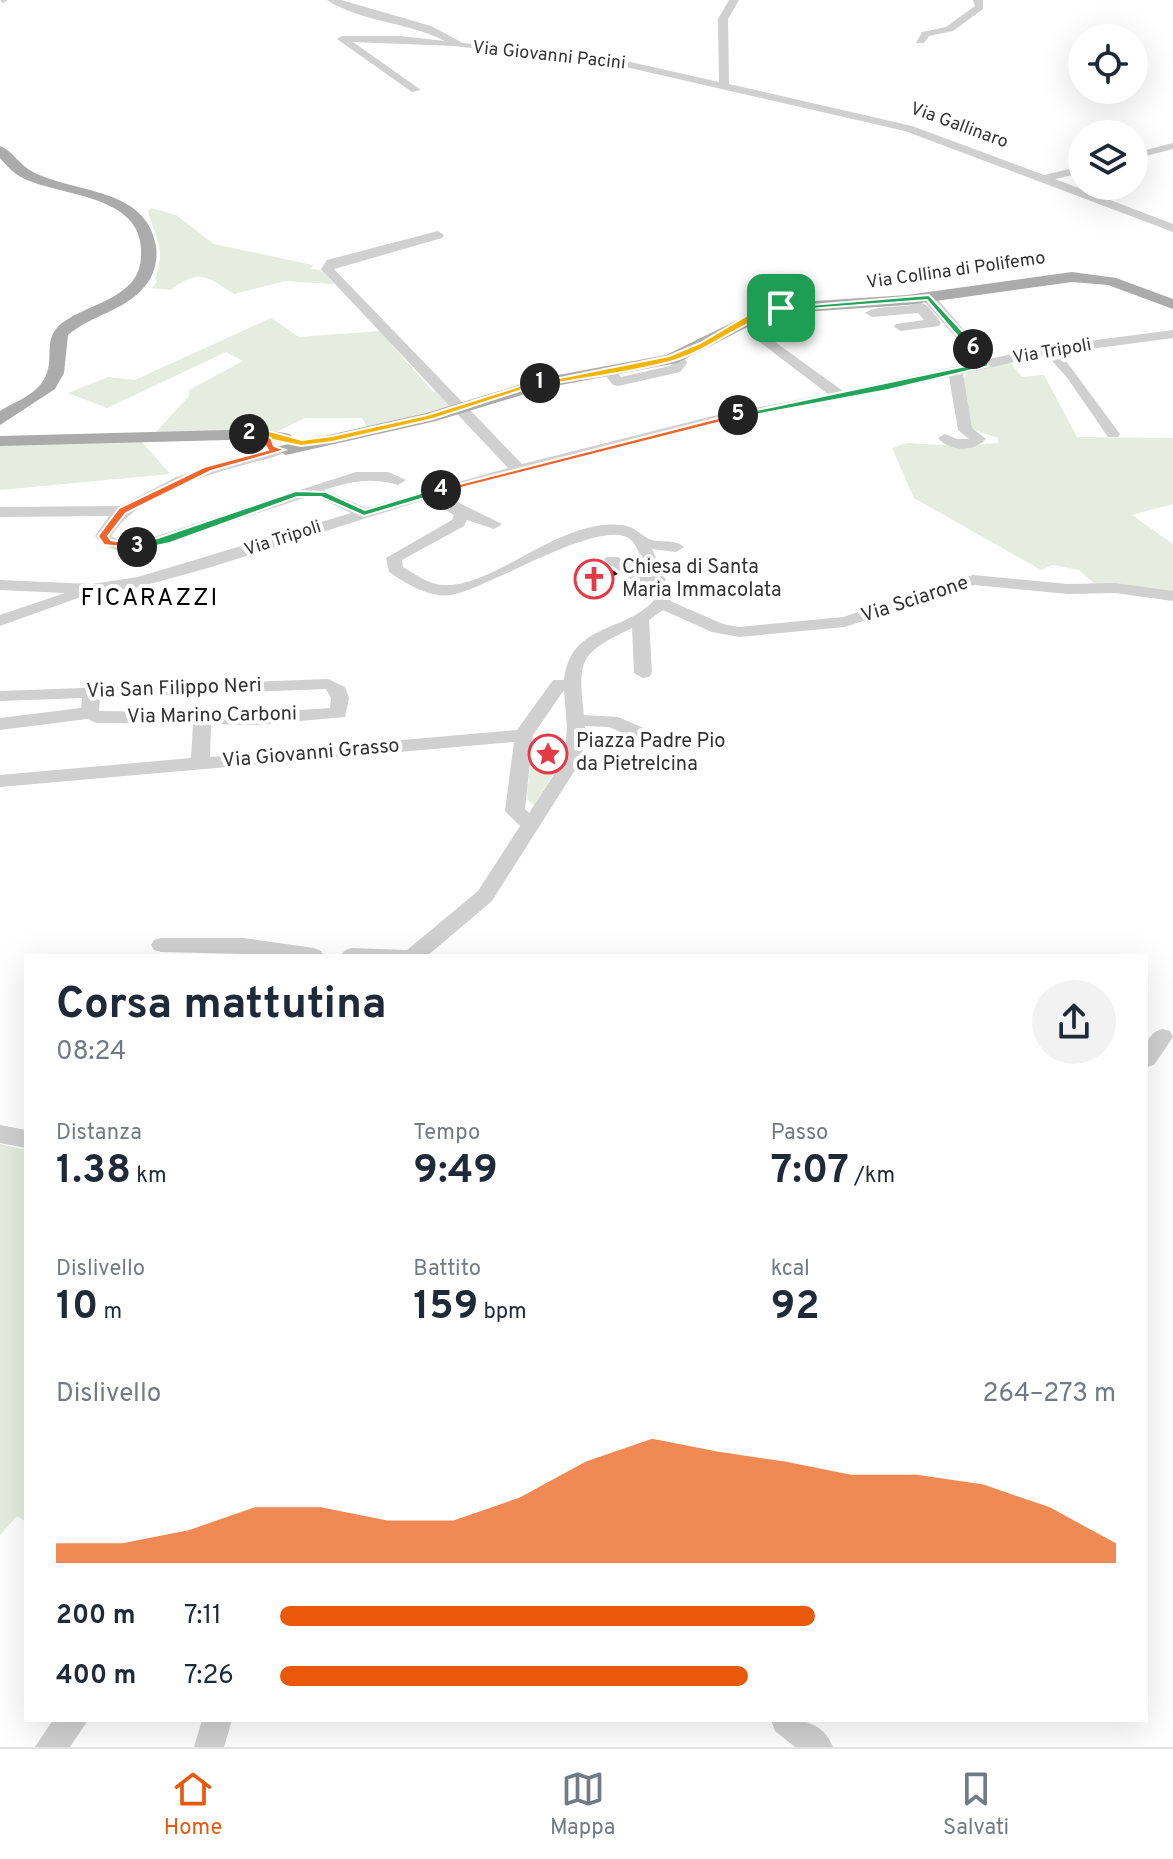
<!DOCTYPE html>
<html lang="it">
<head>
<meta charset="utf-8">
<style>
  body { margin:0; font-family:Overpass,sans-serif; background:#f2f2f3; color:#1f2937; height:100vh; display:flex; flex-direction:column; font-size:30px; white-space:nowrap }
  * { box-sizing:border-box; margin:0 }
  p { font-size:26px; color:#747a83 }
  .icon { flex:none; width:44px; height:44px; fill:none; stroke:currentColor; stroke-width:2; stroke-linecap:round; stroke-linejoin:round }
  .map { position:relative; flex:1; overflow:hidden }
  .side { position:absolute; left:24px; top:954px; width:1124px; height:768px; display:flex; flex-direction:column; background:#fff; border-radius:0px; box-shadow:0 8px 32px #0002 }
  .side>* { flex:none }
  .buttons { position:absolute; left:1068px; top:24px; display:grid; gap:16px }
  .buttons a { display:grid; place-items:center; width:80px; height:80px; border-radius:50%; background:#fff; box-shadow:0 8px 32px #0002; font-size:40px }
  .pin { position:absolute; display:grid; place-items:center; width:68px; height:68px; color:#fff; margin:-34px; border-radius:16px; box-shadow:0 4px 12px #0006 }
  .km { position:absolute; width:40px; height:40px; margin:-20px; border-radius:50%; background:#222; color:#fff; font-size:22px; line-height:40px; text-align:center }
  .round { display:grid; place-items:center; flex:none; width:84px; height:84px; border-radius:42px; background:#f2f2f3 }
  .summary { display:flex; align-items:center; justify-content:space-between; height:136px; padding:0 32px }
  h1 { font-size:44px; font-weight:700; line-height:60px }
  .metrics { display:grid; grid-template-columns:repeat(3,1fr); gap:12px; height:136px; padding:8px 32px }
  .metrics div { display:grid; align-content:center }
  .metrics b { font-size:40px; font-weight:700 }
  .metrics small { font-size:22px; font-weight:400 }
  .metrics p { font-size:22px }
  .chart { height:224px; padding:16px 32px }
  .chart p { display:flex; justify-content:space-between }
  .chart svg { width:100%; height:144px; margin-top:8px; fill:#ea580c; opacity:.7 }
  ul { padding:0 32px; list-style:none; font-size:26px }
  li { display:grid; grid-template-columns:128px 96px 1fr; align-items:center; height:60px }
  li i { height:20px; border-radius:10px; background:#ea580c }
  .tab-bar { display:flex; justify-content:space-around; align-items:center; height:112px; border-top:2px solid #e0e1e3; background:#fff; font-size:22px; color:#747a83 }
  .tab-bar a { display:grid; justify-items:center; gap:4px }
  .tab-bar .on { color:#ea580c }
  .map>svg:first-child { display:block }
  .green { fill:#e6ecdf }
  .building { fill:#1a1a1a }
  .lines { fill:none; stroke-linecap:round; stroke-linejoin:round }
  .minor { fill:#d0d0d0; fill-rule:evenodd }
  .major { fill:#ababab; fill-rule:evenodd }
  .split-1 { fill:#f5b400; stroke:#fff; stroke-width:2 }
  .split-2 { fill:#f5b400; stroke:#fff; stroke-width:2 }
  .split-3 { fill:#f0652b; stroke:#fff; stroke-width:2 }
  .split-4 { fill:#22a559; stroke:#fff; stroke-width:2 }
  .split-5 { fill:#f0652b; stroke:#fff; stroke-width:2 }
  .split-6 { fill:#22a559; stroke:#fff; stroke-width:2 }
  .split-7 { fill:#22a559; stroke:#fff; stroke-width:2 }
  .labels { text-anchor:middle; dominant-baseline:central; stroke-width:8; stroke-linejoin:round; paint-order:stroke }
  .far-street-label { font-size:18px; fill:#333; stroke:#fff }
  .poi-label { font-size:20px; fill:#333; stroke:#fff; text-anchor:start }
  .street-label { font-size:20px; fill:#333; stroke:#fff }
  .quarter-label { font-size:24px; letter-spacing:2px; fill:#000; stroke:#fff }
</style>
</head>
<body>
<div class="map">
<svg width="1173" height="1747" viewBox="0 0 1173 1747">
  <rect width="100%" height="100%" fill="#fff"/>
  <!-- green -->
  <g class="green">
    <path d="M151 208 176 215 214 244 313 265 311 269 323 270 334 284 285 281 234 294C205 275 200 269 170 290L152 288 157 282 155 278C167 248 155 239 148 211Z"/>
    <polygon points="271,318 299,337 380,331 433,392 440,391 452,406 367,427 362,418 305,418 278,431 155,433 189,396 189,390 243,361 226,352 107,408 68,393 108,377 135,380"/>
    <polygon points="1010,362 1022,377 1044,375 1077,437 1173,438 1173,504 1132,515 1173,544 1173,592 1095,584 1079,570 1053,565 1041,570 914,498 892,448 907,443 961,446 998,443 998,438 972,429 963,378 969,372"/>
    <polygon points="142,442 170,474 0,490 0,444"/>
    <polygon points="539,737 542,739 539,742 535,770 542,775 548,771 559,750 565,755 534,805 528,800 527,794 533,738"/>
    <polygon points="0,1144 26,1150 26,1522 17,1516 0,1535"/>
  </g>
  <!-- building -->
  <polygon class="building" points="607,566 618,574 586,589 574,582"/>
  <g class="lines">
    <!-- minor -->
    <g class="minor">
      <polygon points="0,0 8,0 3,3"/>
      <path d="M327 0H341L431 26 463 43 617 59 719 82 718 19 729 0H739L728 19 729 84 912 126 1044 175 1082 166V173L1055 179 1173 224V232L905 131 617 65 454 46 353 42 421 90 412 92 337 39 342 36H400L445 41C408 22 361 22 327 0Z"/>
      <polygon points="973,0 983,0 983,9 953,31 929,36 924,43 916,43 922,32 946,27 975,6"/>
      <polygon points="1173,143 1173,149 1134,159 1134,153"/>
      <path d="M438 231 444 235 442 238 334 269 522 464 713 416 828 394 749 334 747 331 754 327 843 391 977 362 924 301 922 298 929 294 934 295 989 359 1050 346 1173 330V338L1060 353 1120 434 1118 437H1108L1068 379 1047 355 1039 356 963 374 972 428 986 439C974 452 950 452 938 438L945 434 957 439H969L958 430 949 377 714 424 441 494 502 524 494 529 467 520 464 526 402 560 403 567C415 574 428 584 442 585 493 589 561 517 622 525 633 526 641 535 649 539 660 544 674 538 684 547L676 552 652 549 673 597 670 601 723 624 739 627 843 617 973 575 1068 584 1115 583 1173 591V601L1115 593 1068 594 974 585 845 627 739 637 712 632 663 610 649 620 652 673 649 677 643 678 634 673 632 628C581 653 577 657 584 715L618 717 660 735 662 739 660 743H646L609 727 585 726 582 759 492 901 427 956H341L344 951 351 948 407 950 478 891 520 826 505 811 514 742 0 787V775L191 758 193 724 97 723 87 719 0 730V718L81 708 82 698 0 701V691L328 679 345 687 349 698 345 717 255 725 211 724 210 757 517 730 553 680H564C571 621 627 634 657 597L654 592 647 591 604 560 606 557H618L648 576C643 566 640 551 633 542 609 511 487 590 451 595 429 598 407 584 389 572L386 558 452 520 454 515 427 499 208 568 139 587 89 594 0 626V615L65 593 0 590V580L92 584 138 577 351 513 320 498H304L145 550C126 554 107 551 95 536L109 516 0 517V507L121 506 176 477 280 446 287 450C278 458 260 460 247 464 200 477 140 493 111 536L120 541 138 542 356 472H388L406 480 398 485C371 477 351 481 324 490L366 508 508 468 321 269 327 260ZM326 689 331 698 330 708 255 713 99 711 100 698ZM564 690 567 728 564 759 529 813 525 809 533 735Z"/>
      <path d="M919 302 928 306 941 323 939 326 901 331 894 327 896 324 924 320 918 313 872 317 865 313C880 303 903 310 919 302Z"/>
      <polygon points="678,352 683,353 687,363 680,372 618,386 613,385 603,372 615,369 621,377 670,366 673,363 671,356"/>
      <polygon points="161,938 244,938 314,948 321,951 324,956 161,952 154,950 151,945 154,940"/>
      <path d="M1162 1029 1170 1031 1173 1037 1154 1065 1146 1067C1146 1051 1143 1035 1162 1029Z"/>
      <polygon points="0,1125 26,1130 26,1148 0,1143"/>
      <polygon points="53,1720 88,1720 70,1747 35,1747"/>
      <polygon points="202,1720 232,1720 224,1747 194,1747"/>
      <path d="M771 1720C798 1720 821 1718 833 1747H795L775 1731Z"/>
    </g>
    <!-- major -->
    <g class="major">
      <path d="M0 146C13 151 20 166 33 172 76 194 146 187 156 246 158 260 154 276 145 286 125 311 91 315 68 335L64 373 55 389 0 425V411C14 402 36 395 44 379 56 360 41 339 62 323 84 307 112 303 131 283 138 275 141 265 141 255 145 194 61 197 23 178 14 174 7 166 0 158Z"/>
      <polygon points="1072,272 1116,278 1173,299 1173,309 1108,285 1072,282 907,305 773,314 677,363 545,388 436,421 286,455 277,450 280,446 426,413 542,378 666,355 770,304 907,295"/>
      <polygon points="262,429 290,434 293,438 284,443 262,439 0,446 0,436"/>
    </g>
  </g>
  <!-- split-1 -->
  <path class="split-1" d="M781 305 784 310C742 320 713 349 673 361 630 373 583 378 540 386L535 383 669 356 700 343 753 312Z"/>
  <!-- split-2 -->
  <polygon class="split-2" points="536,381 544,383 433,419 332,442 301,446 244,434 269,431 302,440 332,436 427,415"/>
  <!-- split-3 -->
  <polygon class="split-3" points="249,431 271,438 274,446 285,450 211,471 126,513 108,536 111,540 140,545 140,549 104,545 98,536 119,508 204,467 268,450 263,442 239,435"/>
  <!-- split-4 -->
  <polygon class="split-4" points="441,487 445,488 445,492 364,516 321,497 297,497 170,543 137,550 131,547 296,491 326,492 365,510"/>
  <!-- split-5 -->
  <polygon class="split-5" points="738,413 741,417 441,493 436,490"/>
  <!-- split-6 -->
  <polygon class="split-6" points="970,347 977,347 989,366 888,390 738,418 733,415 980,363"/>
  <!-- split-7 -->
  <polygon class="split-7" points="929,295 977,347 977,351 970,351 927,300 781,311 776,308"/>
  <!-- icons -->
  <defs>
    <symbol id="church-ring" viewBox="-11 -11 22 22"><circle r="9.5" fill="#fff" stroke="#e63946" stroke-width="1.5"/><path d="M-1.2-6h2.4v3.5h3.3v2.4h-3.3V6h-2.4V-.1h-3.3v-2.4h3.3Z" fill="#e63946"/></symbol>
    <symbol id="sight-ring" viewBox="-11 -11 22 22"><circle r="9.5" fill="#fff" stroke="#e63946" stroke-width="1.5"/><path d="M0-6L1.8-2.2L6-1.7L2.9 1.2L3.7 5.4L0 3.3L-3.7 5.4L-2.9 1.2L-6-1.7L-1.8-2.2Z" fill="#e63946"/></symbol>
  </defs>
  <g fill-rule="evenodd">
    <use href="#church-ring" x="572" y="557" width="44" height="44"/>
    <use href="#sight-ring" x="526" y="732" width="44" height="44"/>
  </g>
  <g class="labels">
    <!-- far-street labels -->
    <g class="far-street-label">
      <text transform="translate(549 56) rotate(6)">Via Giovanni Pacini</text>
      <text transform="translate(959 126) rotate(20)">Via Gallinaro</text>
      <text transform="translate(956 271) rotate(-8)">Via Collina di Polifemo</text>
      <text transform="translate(1052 352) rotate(-10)">Via Tripoli</text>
      <text transform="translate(283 539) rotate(-18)">Via Tripoli</text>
    </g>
    <!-- poi labels -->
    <g class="poi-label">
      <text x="622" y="568">Chiesa di Santa<tspan x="622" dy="23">Maria Immacolata</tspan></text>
      <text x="576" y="742">Piazza Padre Pio<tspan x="576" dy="23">da Pietrelcina</tspan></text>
    </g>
    <!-- street labels -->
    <g class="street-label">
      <text transform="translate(915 600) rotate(-18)">Via Sciarone</text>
      <text transform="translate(174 689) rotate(-2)">Via San Filippo Neri</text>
      <text transform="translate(212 716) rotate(-1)">Via Marino Carboni</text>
      <text transform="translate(311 754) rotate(-5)">Via Giovanni Grasso</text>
    </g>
    <!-- quarter labels -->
    <g class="quarter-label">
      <text x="150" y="599">FICARAZZI</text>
    </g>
  </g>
</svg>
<div class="buttons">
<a><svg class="icon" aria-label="locate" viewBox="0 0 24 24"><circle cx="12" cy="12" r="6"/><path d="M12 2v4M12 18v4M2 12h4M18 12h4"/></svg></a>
<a><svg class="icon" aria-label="layers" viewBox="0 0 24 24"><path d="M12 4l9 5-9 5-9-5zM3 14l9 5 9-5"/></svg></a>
</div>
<div class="pin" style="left:781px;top:308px;background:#1e9e55"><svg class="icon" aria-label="arrive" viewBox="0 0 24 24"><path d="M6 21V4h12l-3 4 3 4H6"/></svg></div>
<b class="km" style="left:540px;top:383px">1</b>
<b class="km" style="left:249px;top:434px">2</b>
<b class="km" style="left:137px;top:547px">3</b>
<b class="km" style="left:441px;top:490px">4</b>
<b class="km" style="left:738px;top:415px">5</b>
<b class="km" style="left:973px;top:349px">6</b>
<section class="side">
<div class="summary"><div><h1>Corsa mattutina</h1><p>08:24</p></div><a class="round"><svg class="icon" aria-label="share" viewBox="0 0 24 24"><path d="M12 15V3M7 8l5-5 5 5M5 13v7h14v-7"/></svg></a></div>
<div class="metrics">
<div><p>Distanza</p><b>1.38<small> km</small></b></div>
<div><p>Tempo</p><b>9:49</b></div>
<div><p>Passo</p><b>7:07<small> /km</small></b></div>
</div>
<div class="metrics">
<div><p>Dislivello</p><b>10<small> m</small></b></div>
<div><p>Battito</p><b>159<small> bpm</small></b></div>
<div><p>kcal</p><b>92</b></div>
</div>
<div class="chart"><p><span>Dislivello</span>264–273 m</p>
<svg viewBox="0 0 160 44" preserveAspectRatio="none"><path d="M0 44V38L10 38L20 34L30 27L40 27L50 31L60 31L70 24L80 13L90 6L100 10L110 13L120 17L130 17L140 20L150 27L160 38V44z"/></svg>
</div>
<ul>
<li><b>200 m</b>7:11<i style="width:64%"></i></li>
<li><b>400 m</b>7:26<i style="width:56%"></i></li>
</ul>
</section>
</div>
<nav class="tab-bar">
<a class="on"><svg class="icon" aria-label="home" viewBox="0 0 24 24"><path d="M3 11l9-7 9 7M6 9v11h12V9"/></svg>Home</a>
<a><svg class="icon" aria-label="map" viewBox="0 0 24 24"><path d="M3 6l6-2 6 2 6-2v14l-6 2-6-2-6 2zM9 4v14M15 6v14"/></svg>Mappa</a>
<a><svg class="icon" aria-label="saved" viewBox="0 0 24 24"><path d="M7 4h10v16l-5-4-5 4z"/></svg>Salvati</a>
</nav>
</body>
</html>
